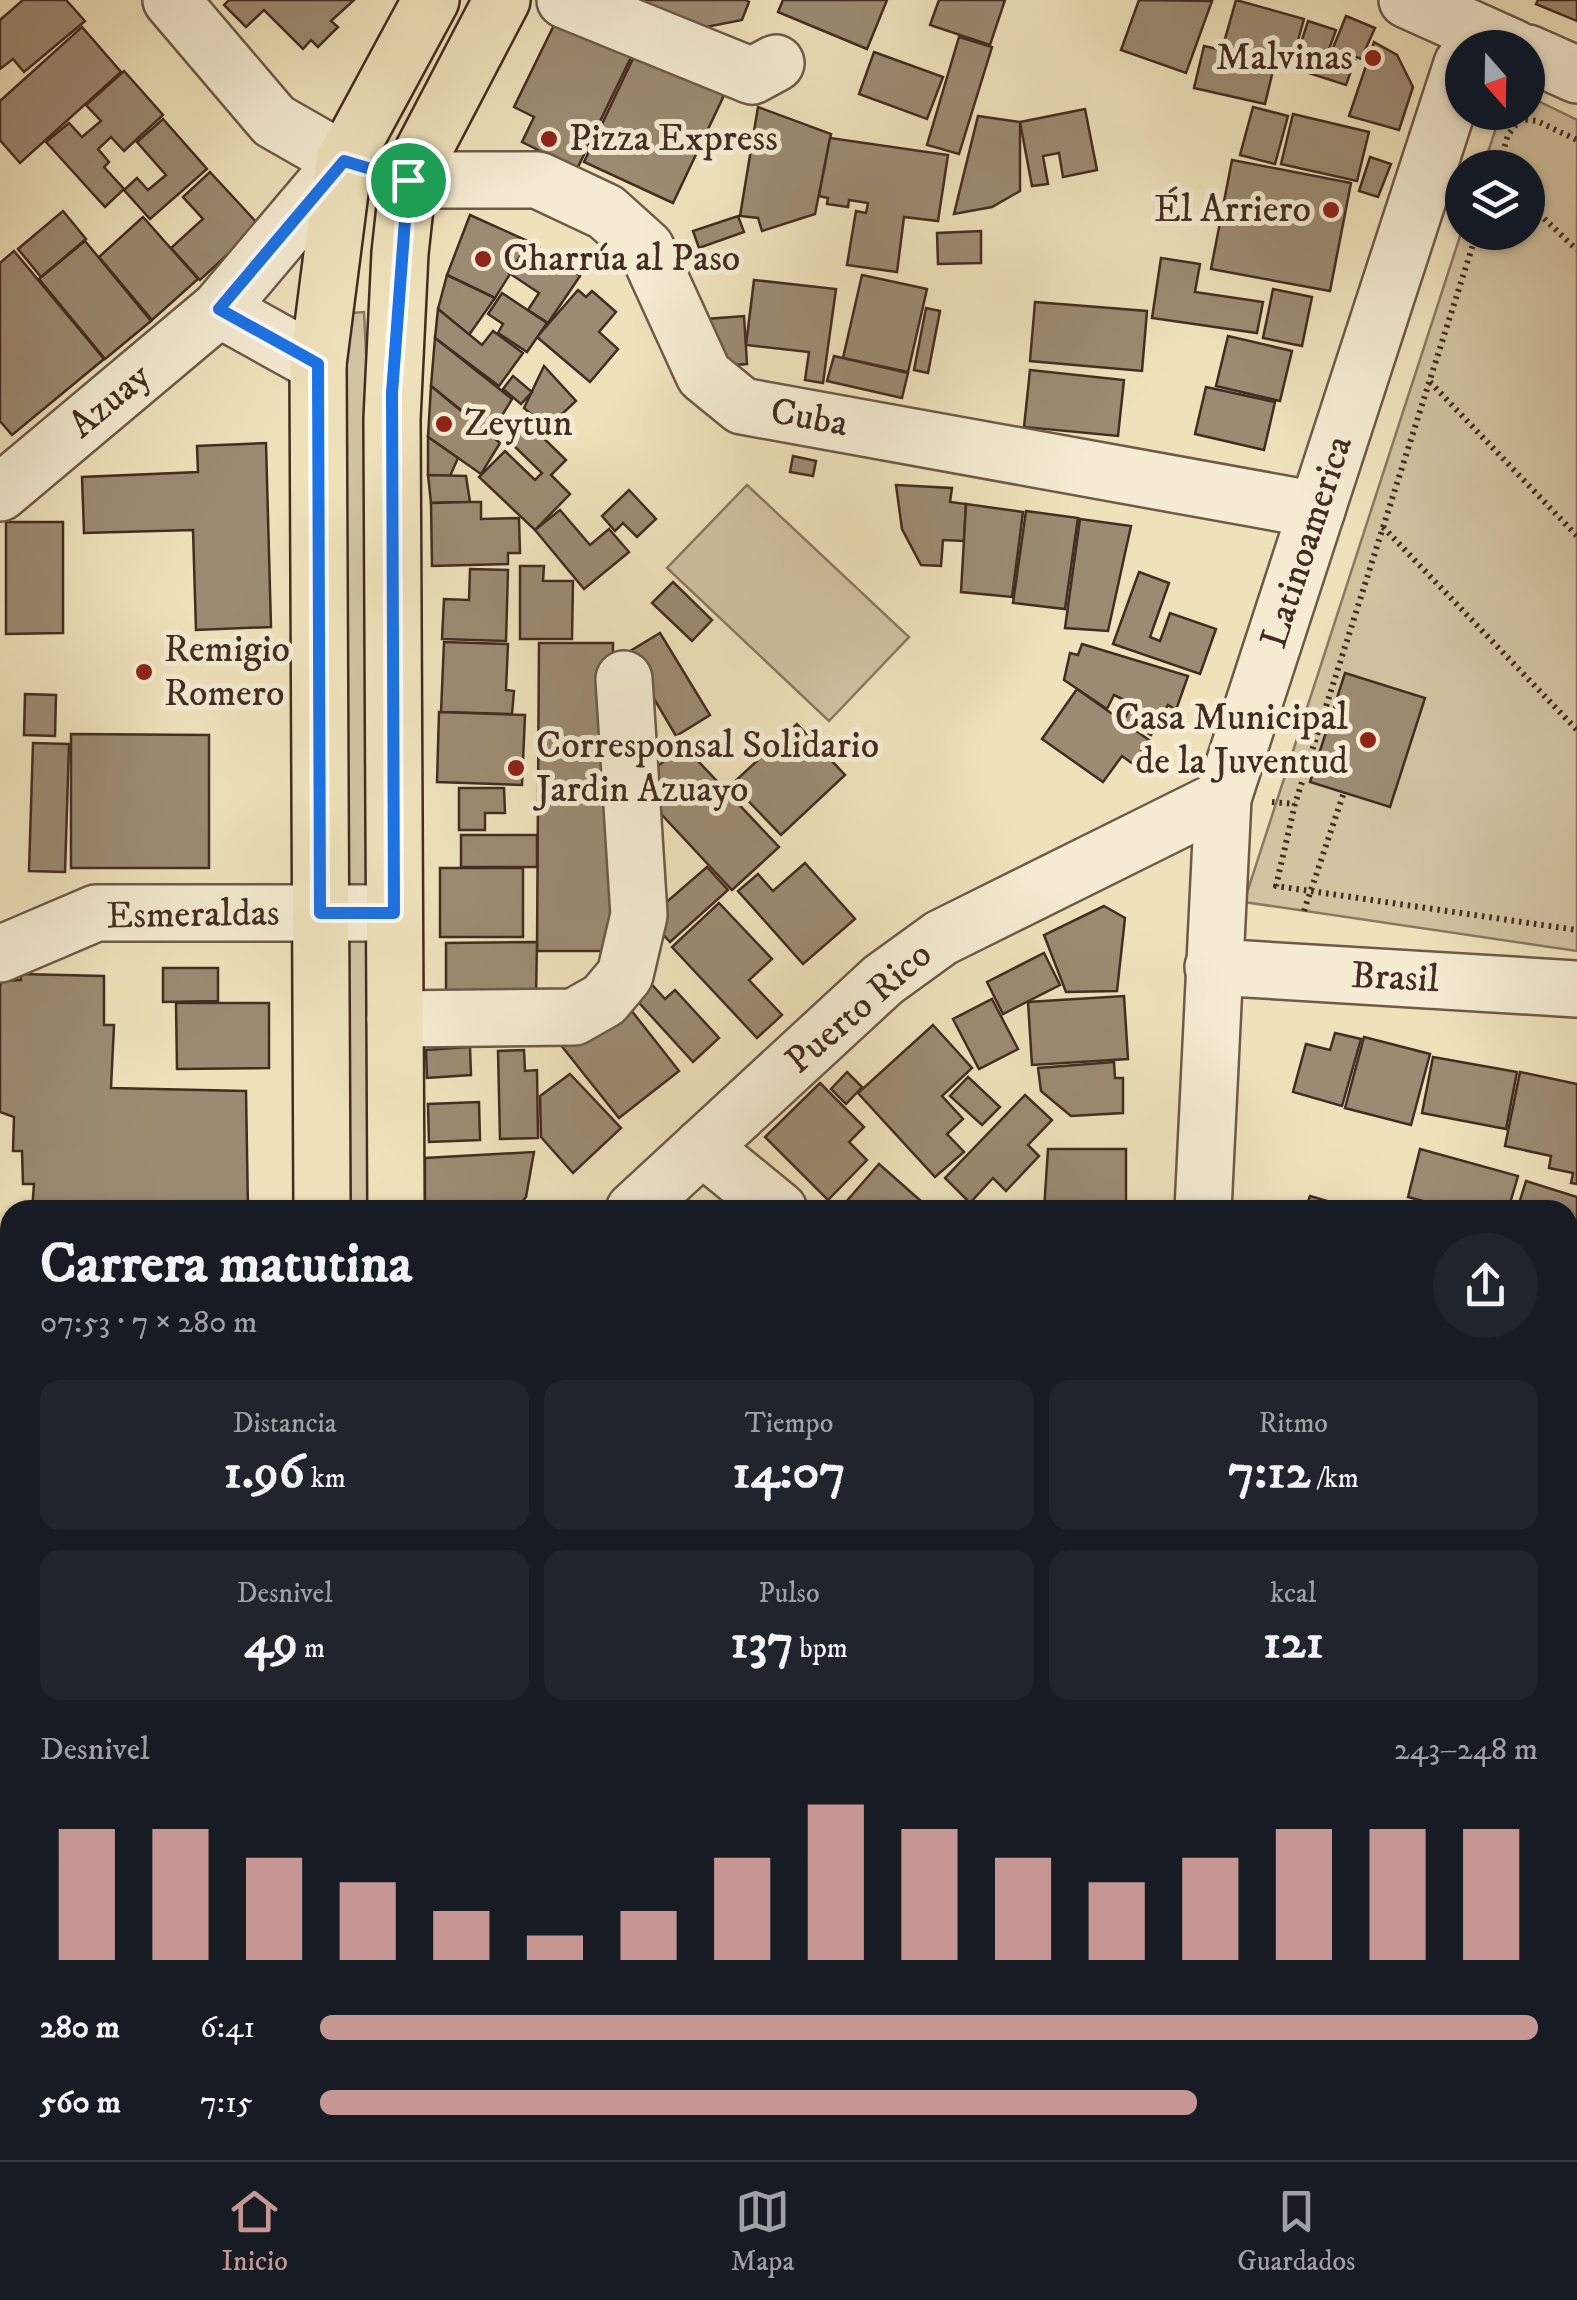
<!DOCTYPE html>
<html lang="es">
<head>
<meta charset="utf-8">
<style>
  body { margin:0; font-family:"IM FELL DW Pica",serif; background:#20242c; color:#f1f3f6; height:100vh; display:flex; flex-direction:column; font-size:38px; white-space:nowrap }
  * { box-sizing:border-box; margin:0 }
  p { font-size:32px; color:#9ea1a6 }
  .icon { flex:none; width:55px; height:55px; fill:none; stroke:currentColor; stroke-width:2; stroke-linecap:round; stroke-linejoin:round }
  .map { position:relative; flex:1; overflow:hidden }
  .sheet { position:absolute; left:0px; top:1200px; width:1578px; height:960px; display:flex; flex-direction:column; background:#171b24; border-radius:30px 30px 0 0; box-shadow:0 2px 8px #0004 }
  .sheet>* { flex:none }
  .needle { width:65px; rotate:160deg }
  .tools { position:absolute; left:1445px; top:30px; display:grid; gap:20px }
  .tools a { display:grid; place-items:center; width:100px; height:100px; border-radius:50%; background:#171b24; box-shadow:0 2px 8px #0004; font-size:50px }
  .pin { position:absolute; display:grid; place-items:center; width:85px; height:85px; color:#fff; margin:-42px; border:5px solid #fff; border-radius:50%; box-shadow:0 2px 10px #0007 }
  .round { display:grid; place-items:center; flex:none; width:105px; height:105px; border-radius:52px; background:#20242c }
  .summary { display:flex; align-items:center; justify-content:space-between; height:170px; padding:0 40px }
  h1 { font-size:55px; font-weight:800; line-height:75px }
  .figures { display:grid; grid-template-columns:repeat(3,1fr); gap:15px; height:170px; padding:10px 40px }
  .figures div { display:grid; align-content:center; border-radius:20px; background:#20242c; text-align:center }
  .figures b { font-size:50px; font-weight:800 }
  .figures small { font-size:28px; font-weight:400 }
  .figures p { font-size:28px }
  .chart { height:280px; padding:20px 40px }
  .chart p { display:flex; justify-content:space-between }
  .chart svg { width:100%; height:180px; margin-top:10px; stroke:#c59692; stroke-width:6 }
  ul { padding:0 40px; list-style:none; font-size:32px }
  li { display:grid; grid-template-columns:160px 120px 1fr; align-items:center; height:75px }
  li i { height:25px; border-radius:12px; background:#c59692 }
  .menu { display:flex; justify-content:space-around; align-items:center; height:140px; border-top:2px solid #363941; background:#171b24; font-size:28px; color:#9ea1a6 }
  .menu a { display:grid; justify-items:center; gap:5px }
  .menu .current { color:#c59692 }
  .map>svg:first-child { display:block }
  .green { fill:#d2c3a1; stroke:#8a7862; stroke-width:2.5 }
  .building { fill:#9c8b72; stroke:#432c22; stroke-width:2.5 }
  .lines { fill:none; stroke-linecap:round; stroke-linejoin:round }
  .minor-casing { stroke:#6e5a48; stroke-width:60 }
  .major-casing { stroke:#432c22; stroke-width:60 }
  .path { stroke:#432c22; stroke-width:6; stroke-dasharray:2.5 5; stroke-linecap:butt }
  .minor { stroke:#f5ecd3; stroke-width:55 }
  .major { stroke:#efe2bb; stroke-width:55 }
  .route-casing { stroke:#fff; stroke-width:20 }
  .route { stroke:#1a73e8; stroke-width:12 }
  .poi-dot { fill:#8f2418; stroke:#f5ecd3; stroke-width:4 }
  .labels { text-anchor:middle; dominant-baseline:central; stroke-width:10; stroke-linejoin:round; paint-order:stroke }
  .poi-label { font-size:38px; fill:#432c22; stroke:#f5ecd3; text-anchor:start }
  .street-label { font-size:38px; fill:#432c22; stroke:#f5ecd3 }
</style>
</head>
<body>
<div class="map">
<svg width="1577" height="2160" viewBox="0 0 1577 2160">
  <rect width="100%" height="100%" fill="#efe2bb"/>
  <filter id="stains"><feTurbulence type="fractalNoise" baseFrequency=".002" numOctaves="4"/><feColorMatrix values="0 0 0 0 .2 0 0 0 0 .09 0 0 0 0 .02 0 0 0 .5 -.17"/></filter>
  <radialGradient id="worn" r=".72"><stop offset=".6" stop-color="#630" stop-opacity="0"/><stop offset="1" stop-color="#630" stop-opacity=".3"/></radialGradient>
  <!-- green -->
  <g class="green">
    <polygon points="1528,96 1577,120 1577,951 1244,902 1462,230 1528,232 1528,168 1483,167 1501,113 1528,112"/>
    <polygon points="364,312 394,913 320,913 323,315"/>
    <polygon points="747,485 909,637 829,721 667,568"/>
    <polygon points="387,916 389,1210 328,1210 324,920"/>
  </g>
  <!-- building -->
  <g class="building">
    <polygon points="23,0 66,0 85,21 24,72 13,59 0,69 0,20"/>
    <polygon points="229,0 354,0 331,21 338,27 318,47 311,40 303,49 264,10 246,27 224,5"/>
    <polygon points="598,0 746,0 749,2 742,20 686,31"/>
    <polygon points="783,0 887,0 867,49 778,12"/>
    <polygon points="939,0 1005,0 990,45 930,25"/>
    <polygon points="1139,0 1212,1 1186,73 1121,50"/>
    <polygon points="1236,0 1304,19 1291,65 1223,46"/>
    <polygon points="1538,0 1577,0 1577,21 1536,4"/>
    <polygon points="1346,16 1375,28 1361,59 1333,48"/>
    <polygon points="558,17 633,53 577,169 522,142 534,117 514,107"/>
    <polygon points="1308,21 1336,30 1328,52 1355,60 1346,85 1293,68"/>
    <polygon points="82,27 121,72 20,163 0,140 0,101"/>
    <polygon points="959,37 992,47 959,154 927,145"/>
    <polygon points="1374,42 1397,55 1413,87 1399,130 1349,116"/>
    <polygon points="1204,46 1275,62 1265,104 1194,88"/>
    <polygon points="638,48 727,89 673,203 584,162"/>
    <polygon points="874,52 943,77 927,119 859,94"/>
    <polygon points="124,71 163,115 124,151 111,137 98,149 109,162 104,167 124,189 105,207 46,142 69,123 82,137 101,121 86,105"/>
    <polygon points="758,107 831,134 815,214 762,231 758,218 740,216"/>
    <polygon points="1253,107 1288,116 1275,164 1240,155"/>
    <polygon points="1085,109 1097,170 1063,177 1059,153 1043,156 1048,184 1032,186 1020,122"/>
    <polygon points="1293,114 1369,132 1357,181 1281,164"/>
    <polygon points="978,116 1020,122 1020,191 992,207 954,214"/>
    <polygon points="163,119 207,169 150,219 124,190 137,178 148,190 166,175 137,142"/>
    <polygon points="830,138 948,155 938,221 904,217 897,272 847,265 856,211 866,213 868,203 849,200 848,207 827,204 828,198 819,196"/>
    <polygon points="1370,157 1391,164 1378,197 1359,191"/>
    <polygon points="1232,160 1351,183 1330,291 1211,269"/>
    <polygon points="210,172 259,225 200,280 171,248 203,219 183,197"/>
    <polygon points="63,211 86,239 41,277 18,249"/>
    <polygon points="470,215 530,242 495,298 447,275"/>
    <polygon points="738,216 744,232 699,248 693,231"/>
    <polygon points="143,217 198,279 152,320 99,257"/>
    <polygon points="981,231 981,263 938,264 937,233"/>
    <polygon points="85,241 151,321 105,359 39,279"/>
    <polygon points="530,242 580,276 548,323 528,310 539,293 509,273"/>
    <polygon points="14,251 104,359 12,435 0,421 0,263"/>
    <polygon points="1161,258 1200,264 1195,292 1263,302 1257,333 1152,318"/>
    <polygon points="447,275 495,298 469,335 438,309"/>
    <polygon points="862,275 927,289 908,372 843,358"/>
    <polygon points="754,280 836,289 823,383 805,380 809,352 746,345"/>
    <polygon points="1273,289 1312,297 1302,346 1263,338"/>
    <polygon points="578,290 586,297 592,291 616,312 599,332 618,349 590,382 537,337"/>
    <polygon points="502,293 547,323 527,352 498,333 503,324 488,314"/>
    <polygon points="1035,302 1147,311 1142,371 1030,361"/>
    <polygon points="926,308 940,311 928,373 914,370"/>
    <polygon points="438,309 482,345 493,331 523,353 499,386 435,338"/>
    <polygon points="744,316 747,364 709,367 706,319"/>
    <polygon points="1228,336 1292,351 1280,401 1216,386"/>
    <polygon points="435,338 512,399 491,434 431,386"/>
    <polygon points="834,356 908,373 902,398 827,381"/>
    <polygon points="544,366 576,401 547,428 524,408"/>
    <polygon points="1030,370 1124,380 1118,436 1024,427"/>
    <polygon points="513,376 532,392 521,404 503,389"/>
    <polygon points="431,386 500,443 481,474 428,437"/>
    <polygon points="1206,387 1275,402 1264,450 1195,434"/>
    <polygon points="529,424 566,460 551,475 570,494 535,530 479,477 505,451 535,480 542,473 511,443"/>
    <polygon points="428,437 458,458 450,476 428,475"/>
    <polygon points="266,443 271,627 196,630 193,530 84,533 82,477 198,472 197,446"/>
    <polygon points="793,456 816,461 813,476 790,472"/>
    <polygon points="428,475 466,476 470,502 431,503"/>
    <polygon points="896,485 952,488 950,502 966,504 964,541 943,540 941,566 921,565 902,529"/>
    <polygon points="629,490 656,519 637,537 623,523 615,531 602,516"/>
    <polygon points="470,502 481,502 481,519 519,518 520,553 508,553 508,564 432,566 431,503"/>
    <polygon points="966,504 1023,512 1012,597 961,592"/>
    <polygon points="560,510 590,545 609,529 629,552 584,589 535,530"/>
    <polygon points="1026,511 1078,518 1065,609 1013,603"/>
    <polygon points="1080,519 1131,526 1108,631 1065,628"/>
    <polygon points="6,522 63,522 63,633 6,634"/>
    <polygon points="520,566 544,566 543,581 573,581 572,639 520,639"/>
    <polygon points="470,569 508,570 506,641 442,639 444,599 469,600"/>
    <polygon points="1139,572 1169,583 1150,637 1160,641 1170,613 1216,629 1200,674 1113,644"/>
    <polygon points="673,582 712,620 692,641 652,603"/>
    <polygon points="660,633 710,715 676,736 627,653"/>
    <polygon points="444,642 508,644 506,690 514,691 512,714 441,712"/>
    <polygon points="539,643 613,643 611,951 537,951"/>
    <polygon points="1082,644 1188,676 1176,710 1168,705 1151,735 1124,720 1133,704 1114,695 1107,709 1064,680 1070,653 1078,655"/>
    <polygon points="1345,673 1425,698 1390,807 1310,782"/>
    <polygon points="1077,689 1149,740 1133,764 1122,756 1103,782 1042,739"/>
    <polygon points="25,694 56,695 55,736 24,735"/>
    <polygon points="439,712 525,715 522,785 437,782"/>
    <polygon points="797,724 845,775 781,835 732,784"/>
    <polygon points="71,734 209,735 209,868 71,868"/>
    <polygon points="33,743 69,744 65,872 29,871"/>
    <polygon points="682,744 779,847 732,890 636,787"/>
    <polygon points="459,788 504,788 505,813 485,813 485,830 459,830"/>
    <rect x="461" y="835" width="76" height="32"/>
    <polygon points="805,863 855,919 803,964 738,891 758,874 773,891"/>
    <polygon points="707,867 728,890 670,942 648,918"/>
    <rect x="440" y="868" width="83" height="69"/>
    <polygon points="719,903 772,959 749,980 782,1015 757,1038 672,947"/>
    <polygon points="1104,906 1125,918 1117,991 1066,992 1044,935"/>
    <polygon points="537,942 536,998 446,999 446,943"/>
    <polygon points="1044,953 1060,985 1003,1014 987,982"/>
    <polygon points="163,968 218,968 218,1001 163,1002"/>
    <polygon points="20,974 104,976 104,1025 114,1025 111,1088 246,1091 248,1210 32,1210 34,1184 23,1184 22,1151 13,1151 14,1117 0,1112 0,987 1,981 21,980"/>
    <polygon points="647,979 665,999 675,990 719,1038 693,1062 631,994"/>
    <polygon points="616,991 679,1071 619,1118 556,1039"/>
    <polygon points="1124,996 1128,1059 1032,1065 1028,1002"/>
    <polygon points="992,999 1018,1049 979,1069 953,1019"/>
    <polygon points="176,1003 269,1003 269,1068 177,1069"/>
    <polygon points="933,1025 972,1068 942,1096 963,1119 947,1134 964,1152 935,1177 858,1093"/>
    <polygon points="1335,1033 1361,1039 1342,1106 1293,1092 1306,1044 1330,1050"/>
    <polygon points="1364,1037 1430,1054 1411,1125 1345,1108"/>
    <polygon points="470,1047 471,1075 427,1078 426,1050"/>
    <polygon points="524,1050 525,1071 537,1070 538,1138 500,1139 498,1051"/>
    <polygon points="1433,1057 1517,1072 1506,1129 1422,1113"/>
    <polygon points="1114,1062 1115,1078 1123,1078 1123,1113 1071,1116 1041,1091 1038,1068"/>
    <polygon points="847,1072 862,1087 846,1104 831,1089"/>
    <polygon points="1520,1072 1577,1084 1577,1184 1571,1183 1573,1173 1549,1168 1551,1156 1505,1146"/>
    <polygon points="570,1074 621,1128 573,1173 541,1137 540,1096"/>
    <polygon points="968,1077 1000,1107 982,1125 950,1096"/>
    <polygon points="820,1083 864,1127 849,1142 867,1160 828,1200 765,1137"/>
    <polygon points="1025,1095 1052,1120 1028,1145 1039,1156 1006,1191 993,1178 970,1203 945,1178"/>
    <polygon points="479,1102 480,1140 429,1142 428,1104"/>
    <polygon points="1048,1149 1126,1149 1126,1210 1044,1210"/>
    <polygon points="1420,1149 1518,1176 1508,1210 1456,1210 1408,1197"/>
    <polygon points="534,1152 526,1197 515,1210 425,1210 425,1158"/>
    <polygon points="879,1164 930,1209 929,1210 839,1210"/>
    <polygon points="1526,1181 1577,1197 1577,1224 1568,1256 1568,1210 1517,1210"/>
    <polygon points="1310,1196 1354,1209 1354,1210 1305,1210"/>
    <polygon points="0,1231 10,1234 3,1278 0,1278"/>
    <polygon points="1568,1343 1577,1345 1577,1515 1568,1556"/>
    <polygon points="1,1448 10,1450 10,1499 0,1496"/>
    <polygon points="0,1499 10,1502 10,1565 0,1561"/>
    <polygon points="1574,1702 1577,1702 1577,1796 1568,1794"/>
    <polygon points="0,1744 10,1748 10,1832 0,1828"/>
    <polygon points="10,2037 10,2087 0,2082 0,2054"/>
    <polygon points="1568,2076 1577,2102 1577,2130 1568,2133"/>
    <polygon points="0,2086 10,2090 10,2115 2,2138"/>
    <polygon points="65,2150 151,2150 149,2160 60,2160"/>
    <polygon points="151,2150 238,2150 231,2160 149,2160"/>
    <polygon points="1308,2150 1328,2150 1325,2160 1272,2160"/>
    <polygon points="1333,2150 1468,2150 1471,2160 1330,2160"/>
    <polygon points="0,2152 33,2154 33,2160 0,2160"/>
  </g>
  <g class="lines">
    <defs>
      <g id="minor">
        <polyline points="565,0 752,76 776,63"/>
        <polyline points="1407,0 1514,48"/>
        <polyline points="1528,53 1577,75"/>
        <polyline points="408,180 538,180 606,212 646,248 704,375 742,406 1317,510"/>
        <polyline points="219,309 318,364"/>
        <polyline points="0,493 219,309 344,161 274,121 171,0"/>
        <polyline points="0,954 96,913 394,913"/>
        <polyline points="1213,967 1577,989"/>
        <polyline points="395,1019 574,1017 604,1000 625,975 639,915 624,679"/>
        <polyline points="702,1147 779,1210"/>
        <polyline points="634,1210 883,980 941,938 1223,798"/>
        <polyline points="1203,1210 1223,798 1462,64"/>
        <polyline points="0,1397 10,1357"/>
        <polyline points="0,1839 10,1842"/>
        <polyline points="0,1954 10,1957"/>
        <polyline points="0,2028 10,2004"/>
        <polyline points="1256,2150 1257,2160"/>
      </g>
      <g id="major">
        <polyline points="322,1210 318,364 344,161 431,0"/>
        <polyline points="396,1210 392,419 400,253 408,180 502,0"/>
        <polyline points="1568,1970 1577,1967"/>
        <polyline points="1568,2043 1577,2041"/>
        <polyline points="464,2150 477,2160"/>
        <polyline points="274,2160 284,2150"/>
        <polyline points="607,2160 676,2150"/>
        <polyline points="1059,2160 1105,2150"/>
      </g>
    </defs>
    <!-- minor casing -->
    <use href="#minor" class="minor-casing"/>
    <!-- major casing -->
    <use href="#major" class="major-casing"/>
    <!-- path -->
    <g class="path">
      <polyline points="1498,168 1508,135 1520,119 1537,121 1577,140"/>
      <polyline points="1528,203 1577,250"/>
      <polyline points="1477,232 1295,804 1276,886 1577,930"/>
      <polyline points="1430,382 1577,536"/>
      <polyline points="1383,527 1577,730"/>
      <polyline points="1272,802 1295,804"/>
      <polyline points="1304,911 1344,792"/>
    </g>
    <!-- minor -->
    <use href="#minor" class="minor"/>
    <!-- major -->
    <use href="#major" class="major"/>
  </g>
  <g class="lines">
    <defs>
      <polygon id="route" points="344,161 408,180 392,393 394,913 320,913 318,364 219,309"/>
    </defs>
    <!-- route casing -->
    <use href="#route" class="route-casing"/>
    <!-- route -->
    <use href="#route" class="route"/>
  </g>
  <!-- markers -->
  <g class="poi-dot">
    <circle cx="1373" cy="58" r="10"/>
    <circle cx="549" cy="139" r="10"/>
    <circle cx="1331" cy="210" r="10"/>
    <circle cx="483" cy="259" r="10"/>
    <circle cx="444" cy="424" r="10"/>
    <circle cx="144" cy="672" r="10"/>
    <circle cx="1368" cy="740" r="10"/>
    <circle cx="516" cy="768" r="10"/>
  </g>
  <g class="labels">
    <!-- poi labels -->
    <g class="poi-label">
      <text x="1353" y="58" text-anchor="end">Malvinas</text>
      <text x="569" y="139">Pizza Express</text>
      <text x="1311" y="210" text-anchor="end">Él Arriero</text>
      <text x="503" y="259">Charrúa al Paso</text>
      <text x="464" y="424">Zeytun</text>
      <text x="164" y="650">Remigio<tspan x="164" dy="44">Romero</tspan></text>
      <text x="1348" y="718" text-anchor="end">Casa Municipal<tspan x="1348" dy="44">de la Juventud</tspan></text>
      <text x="536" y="746">Corresponsal Solidario<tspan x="536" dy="44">Jardin Azuayo</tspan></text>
    </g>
    <!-- street labels -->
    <g class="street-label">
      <text transform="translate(110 401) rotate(-40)">Azuay</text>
      <text transform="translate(809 418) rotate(10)">Cuba</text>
      <text transform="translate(1307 542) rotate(-72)">Latinoamerica</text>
      <text transform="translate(193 915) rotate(-1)">Esmeraldas</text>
      <text transform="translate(1395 978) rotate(3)">Brasil</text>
      <text transform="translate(859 1008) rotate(-41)">Puerto Rico</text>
    </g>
  </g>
  <rect width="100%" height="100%" filter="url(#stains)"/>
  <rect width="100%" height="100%" fill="url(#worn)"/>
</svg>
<div class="tools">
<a><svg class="needle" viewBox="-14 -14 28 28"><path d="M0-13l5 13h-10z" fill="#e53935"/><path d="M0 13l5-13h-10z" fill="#9ea1a6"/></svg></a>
<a><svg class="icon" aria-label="layers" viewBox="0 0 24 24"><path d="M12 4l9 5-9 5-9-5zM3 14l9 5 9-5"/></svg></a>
</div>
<div class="pin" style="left:408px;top:180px;background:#1e9e55"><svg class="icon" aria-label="arrive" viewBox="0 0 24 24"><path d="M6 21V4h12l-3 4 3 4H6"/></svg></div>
<section class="sheet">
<div class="summary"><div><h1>Carrera matutina</h1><p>07:53 · 7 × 280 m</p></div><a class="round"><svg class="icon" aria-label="share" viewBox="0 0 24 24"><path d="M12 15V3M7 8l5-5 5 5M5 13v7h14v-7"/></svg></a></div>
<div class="figures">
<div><p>Distancia</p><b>1.96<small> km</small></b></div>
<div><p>Tiempo</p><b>14:07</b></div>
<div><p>Ritmo</p><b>7:12<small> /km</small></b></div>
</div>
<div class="figures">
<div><p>Desnivel</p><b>49<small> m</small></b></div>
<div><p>Pulso</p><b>137<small> bpm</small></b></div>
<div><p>kcal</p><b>121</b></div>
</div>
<div class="chart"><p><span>Desnivel</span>243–248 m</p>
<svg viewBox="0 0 160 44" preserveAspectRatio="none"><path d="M5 44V12M15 44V12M25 44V19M35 44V25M45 44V32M55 44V38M65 44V32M75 44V19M85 44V6M95 44V12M105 44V19M115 44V25M125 44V19M135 44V12M145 44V12M155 44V12"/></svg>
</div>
<ul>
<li><b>280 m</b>6:41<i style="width:100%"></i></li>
<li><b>560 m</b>7:15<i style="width:72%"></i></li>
</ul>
</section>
</div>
<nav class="menu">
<a class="current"><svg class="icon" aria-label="home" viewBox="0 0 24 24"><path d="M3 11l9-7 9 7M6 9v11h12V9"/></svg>Inicio</a>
<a><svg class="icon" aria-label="map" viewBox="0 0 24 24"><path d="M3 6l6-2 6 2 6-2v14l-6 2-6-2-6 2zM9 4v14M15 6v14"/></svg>Mapa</a>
<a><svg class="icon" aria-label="saved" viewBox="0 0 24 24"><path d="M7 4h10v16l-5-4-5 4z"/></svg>Guardados</a>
</nav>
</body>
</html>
